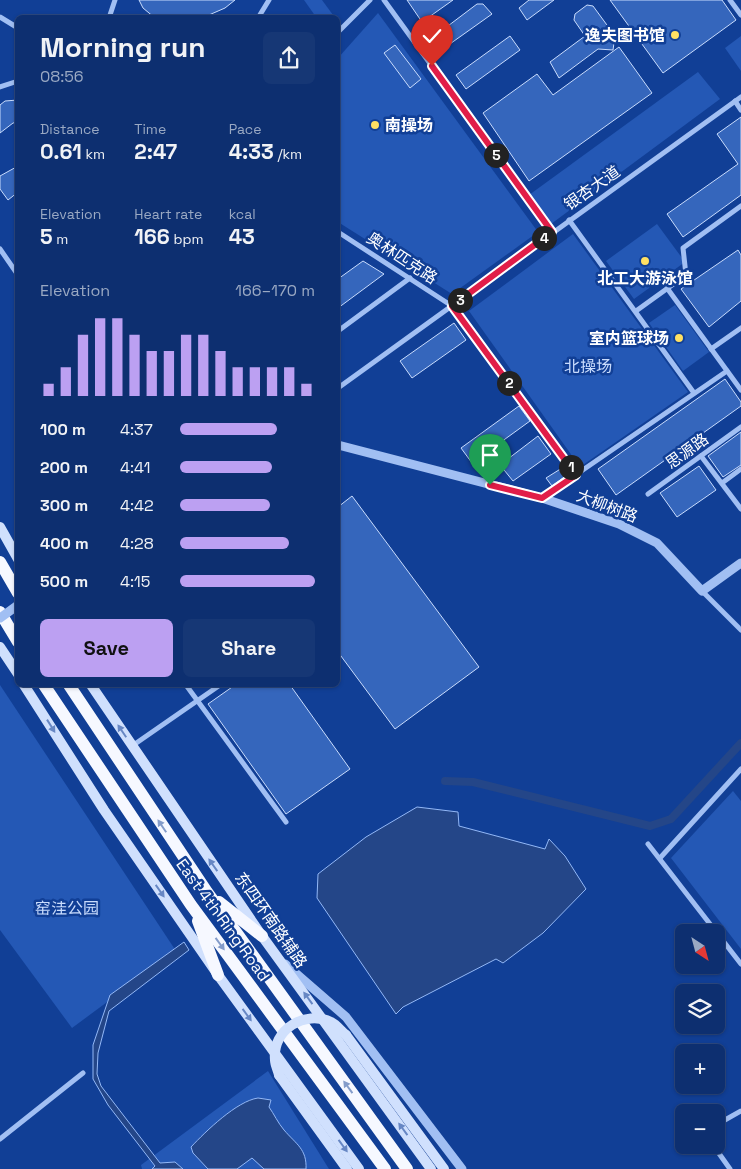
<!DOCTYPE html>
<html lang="en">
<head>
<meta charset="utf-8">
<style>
  body { margin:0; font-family:"Space Grotesk","Noto Sans SC",sans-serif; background:#163775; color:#f1f3f6; height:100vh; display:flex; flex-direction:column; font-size:19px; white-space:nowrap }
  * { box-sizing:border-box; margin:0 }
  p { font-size:16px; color:#9aa9c3 }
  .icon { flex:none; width:28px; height:28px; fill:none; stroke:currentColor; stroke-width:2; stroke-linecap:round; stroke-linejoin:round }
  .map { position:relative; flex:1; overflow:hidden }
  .details { position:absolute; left:15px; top:15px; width:325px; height:672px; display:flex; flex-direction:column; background:#0d2f70; border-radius:8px; box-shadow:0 1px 4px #0004,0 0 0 1px #2d4a83 }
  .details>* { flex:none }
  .needle { width:32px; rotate:144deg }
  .tools { position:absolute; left:675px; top:924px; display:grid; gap:10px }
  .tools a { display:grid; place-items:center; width:50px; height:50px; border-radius:8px; background:#0d2f70; box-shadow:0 1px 4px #0004,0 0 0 1px #2d4a83; font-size:25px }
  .pin { position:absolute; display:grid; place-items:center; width:42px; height:42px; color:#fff; margin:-51px -21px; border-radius:50% 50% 50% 0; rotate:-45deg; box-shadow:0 0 5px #0007 }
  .pin .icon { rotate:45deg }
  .km { position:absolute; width:25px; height:25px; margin:-12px; border-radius:50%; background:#222; color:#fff; font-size:14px; line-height:25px; text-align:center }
  .round { display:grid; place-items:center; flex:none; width:52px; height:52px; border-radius:8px; background:#163775 }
  .headline { display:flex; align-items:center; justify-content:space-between; height:85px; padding:0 25px }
  h1 { font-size:28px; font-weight:700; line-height:38px }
  .stats { display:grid; grid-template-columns:repeat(3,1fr); gap:8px; height:85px; padding:5px 25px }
  .stats div { display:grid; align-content:center }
  .stats b { font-size:21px; font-weight:700 }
  .stats small { font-size:14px; font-weight:400 }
  .stats p { font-size:14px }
  .chart { height:140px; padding:10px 25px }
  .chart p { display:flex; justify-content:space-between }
  .chart svg { width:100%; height:90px; margin-top:5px; stroke:#bca0f2; stroke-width:6 }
  .cta { display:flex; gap:10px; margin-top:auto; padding:10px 25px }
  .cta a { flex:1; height:58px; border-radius:8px; background:#bca0f2; color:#111; font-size:20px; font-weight:700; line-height:58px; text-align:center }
  .cta a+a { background:#163775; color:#f1f3f6 }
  ul { padding:0 25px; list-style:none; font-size:16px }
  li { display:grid; grid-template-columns:80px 60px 1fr; align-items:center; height:38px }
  li i { height:12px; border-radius:6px; background:#bca0f2 }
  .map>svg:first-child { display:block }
  .green { fill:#2458b5 }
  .water { fill:#244688; stroke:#93b8f7 }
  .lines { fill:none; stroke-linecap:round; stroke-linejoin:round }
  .canal { stroke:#244688; stroke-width:8 }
  .building { fill:#3566bc; stroke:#c9dcfd }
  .minor { stroke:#a1bff3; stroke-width:5 }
  .tertiary { stroke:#a1bff3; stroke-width:9 }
  .secondary { stroke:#d0e0fd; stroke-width:10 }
  .trunk { stroke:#f6f8ff; stroke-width:12 }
  .tertiary-bridge { stroke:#a1bff3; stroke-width:9 }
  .secondary-bridge { stroke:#d0e0fd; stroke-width:10 }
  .oneway { fill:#6787c4 }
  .oneway2 { fill:#849cca }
  .route-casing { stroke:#fff; stroke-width:10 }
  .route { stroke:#e11d48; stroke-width:6 }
  .poi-dot { fill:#ffe063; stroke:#113f96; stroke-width:2 }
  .labels { text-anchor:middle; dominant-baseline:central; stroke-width:5; stroke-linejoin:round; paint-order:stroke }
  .poi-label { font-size:16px; font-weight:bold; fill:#fff; stroke:#113f96; text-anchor:end }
  .street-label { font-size:16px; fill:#fff; stroke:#113f96 }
  .park-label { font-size:16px; fill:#c9dcfd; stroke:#113f96 }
</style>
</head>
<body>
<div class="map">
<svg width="741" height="1169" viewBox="0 0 741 1169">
  <rect width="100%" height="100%" fill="#113f96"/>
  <!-- green -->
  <g class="green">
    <polygon points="304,0 322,0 333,15 329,17 316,17"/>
    <polygon points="378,13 538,232 452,294 338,222 338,58"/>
    <polygon points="741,36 741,71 725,48"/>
    <polygon points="698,72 720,99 551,224 529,195"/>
    <polygon points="657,224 685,262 634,299 606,261"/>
    <polygon points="573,234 688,392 580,467 469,311"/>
    <polygon points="675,305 709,352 683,371 649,323"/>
    <polygon points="0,685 176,951 72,1028 0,930"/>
    <polygon points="733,791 741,801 741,949 671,858"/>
    <polygon points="268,1071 329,1169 142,1169 141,1165"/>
  </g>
  <!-- water -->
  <g class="water">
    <polygon points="417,807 458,812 459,826 545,849 549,839 565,856 586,889 543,933 503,963 496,959 403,1007 396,1014 317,898 318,874 366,837"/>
    <polygon points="184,942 189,950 109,1011 98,1053 97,1074 101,1086 160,1163 175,1162 183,1169 152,1169 155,1166 108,1105 93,1079 93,1045 110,995"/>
    <path d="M258 1098 271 1100 269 1107C274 1114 278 1123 284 1130 296 1144 307 1149 306 1169H264L252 1158 237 1169H208L193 1153 191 1147C206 1131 237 1101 258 1098Z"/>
  </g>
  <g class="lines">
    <!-- canal -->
    <polyline class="canal" points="445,781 473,782 650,826 671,819 741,743"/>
  </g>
  <!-- building -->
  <g class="building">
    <polygon points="139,0 235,0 225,8 202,18 155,18 143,8"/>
    <polygon points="407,0 453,0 422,22"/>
    <polygon points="529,0 554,0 527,20 519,8"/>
    <polygon points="610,0 722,0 736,20 663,73"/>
    <polygon points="477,4 483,4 492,14 440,51 432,38"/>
    <polygon points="587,5 593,6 615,36 613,50 598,49 559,78 550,62 585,36 574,20 575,14"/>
    <polygon points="510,36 520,50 466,89 456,75"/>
    <polygon points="395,45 421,79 410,88 384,53"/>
    <polygon points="619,47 652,93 529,181 483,113 537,74 553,95"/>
    <polygon points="18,100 18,122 13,123 0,133 0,105 5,101"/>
    <polygon points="741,117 741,195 683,237 667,214 738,164 717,134"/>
    <polygon points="18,166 18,192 8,200 0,189 0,176"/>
    <polygon points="738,250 741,255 741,301 709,327 681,289"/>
    <polygon points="363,261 384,274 338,308 338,279"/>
    <polygon points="454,323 466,340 412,378 400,361"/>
    <polygon points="725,379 741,402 741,406 616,495 598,469"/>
    <polygon points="519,406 530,421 472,463 461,448"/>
    <polygon points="741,432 741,465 723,477 708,456"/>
    <polygon points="538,436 551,454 513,481 500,465"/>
    <polygon points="699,466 716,490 677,517 660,493"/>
    <polygon points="562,468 567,475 552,486 546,478"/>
    <polygon points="352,496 479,667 395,729 338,652 338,507"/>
    <polygon points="235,685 290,685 350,769 286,814 208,704"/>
  </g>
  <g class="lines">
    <!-- minor -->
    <g class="minor">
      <polyline points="384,0 552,232"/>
      <polyline points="730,0 741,15"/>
      <polyline points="0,17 18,28"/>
      <polyline points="109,18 115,0"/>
      <polyline points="258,18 269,0"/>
      <polyline points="338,32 370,0"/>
      <polyline points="0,87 18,81"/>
      <polyline points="735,101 741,110"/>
      <polyline points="569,220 694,393"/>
      <polyline points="338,232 452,306 576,475"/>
      <polyline points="0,249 18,275"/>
      <polyline points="667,288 741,390"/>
      <polyline points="636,311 686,275 683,248 741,206"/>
      <polyline points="338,331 410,278"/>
      <polyline points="711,349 741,328"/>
      <polyline points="338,388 741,97"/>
      <polyline points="701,456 741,509"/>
      <polyline points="722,483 741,469"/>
      <polyline points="648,494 741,427"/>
      <polyline points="542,498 727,371"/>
      <polyline points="702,591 741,630"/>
      <polyline points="186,685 286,822"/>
      <polyline points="132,746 220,685"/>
      <polyline points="648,844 741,964"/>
      <polyline points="660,858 741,769"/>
      <polyline points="716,1125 741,1111"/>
      <polyline points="0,1139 83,1073"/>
      <polyline points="713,1145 730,1169"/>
    </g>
    <!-- tertiary -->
    <g class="tertiary">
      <polyline points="338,445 542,498 619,524 657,543 702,591 741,563"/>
      <polyline points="285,964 346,1017 462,1169"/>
    </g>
    <!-- secondary -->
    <g class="secondary">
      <polyline points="0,527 18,559"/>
      <polyline points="0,647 18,674"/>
      <polyline points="24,685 104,810 218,975 359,1169"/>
      <polyline points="91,685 262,936 431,1169"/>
      <polyline points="346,1035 444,1169"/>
      <polyline points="279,1075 347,1169"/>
    </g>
    <!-- trunk -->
    <g class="trunk">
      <polyline points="0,562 18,593"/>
      <polyline points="0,612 18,642"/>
      <polyline points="44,685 191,905 385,1169"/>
      <polyline points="69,685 207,892 407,1169"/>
      <polyline points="219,902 262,936"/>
      <polyline points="198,921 218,975"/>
    </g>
    <!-- tertiary-bridge -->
    <polyline class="tertiary-bridge" points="0,618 18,605"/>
    <!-- secondary-bridge -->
    <path class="secondary-bridge" d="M279 1075C278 1070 275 1065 275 1060 272 1029 305 1010 331 1022 337 1025 341 1031 346 1035"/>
  </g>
  <!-- one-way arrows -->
  <defs><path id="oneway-solid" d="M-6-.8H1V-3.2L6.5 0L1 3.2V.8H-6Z" transform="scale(1.25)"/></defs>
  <g class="oneway">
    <use href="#oneway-solid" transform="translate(51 726) rotate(58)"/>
    <use href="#oneway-solid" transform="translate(122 731) rotate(-124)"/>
    <use href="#oneway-solid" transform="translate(213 865) rotate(-125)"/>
    <use href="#oneway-solid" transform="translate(160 891) rotate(55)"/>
    <use href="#oneway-solid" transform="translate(308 998) rotate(-126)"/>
    <use href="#oneway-solid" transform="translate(247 1015) rotate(54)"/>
    <use href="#oneway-solid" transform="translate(403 1129) rotate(-126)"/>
    <use href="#oneway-solid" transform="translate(343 1146) rotate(54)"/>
  </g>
  <g class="oneway2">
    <use href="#oneway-solid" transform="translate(162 826) rotate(-124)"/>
    <use href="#oneway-solid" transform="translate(220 944) rotate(54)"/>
    <use href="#oneway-solid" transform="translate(348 1087) rotate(-126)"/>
  </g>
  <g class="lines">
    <defs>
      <polyline id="route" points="432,66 552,232 452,306 576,475 542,498 490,485"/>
    </defs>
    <!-- route casing -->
    <use href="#route" class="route-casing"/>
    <!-- route -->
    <use href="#route" class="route"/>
  </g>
  <!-- markers -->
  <g class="poi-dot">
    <circle cx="675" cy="35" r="5"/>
    <circle cx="375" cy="125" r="5"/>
    <circle cx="645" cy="261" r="5"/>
    <circle cx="679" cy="338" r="5"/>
  </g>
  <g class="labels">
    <!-- poi labels -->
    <g class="poi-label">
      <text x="665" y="35">逸夫图书馆</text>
      <text x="385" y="125" text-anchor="start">南操场</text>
      <text x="645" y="278" text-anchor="middle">北工大游泳馆</text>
      <text x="669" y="338">室内篮球场</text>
    </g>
    <!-- street labels -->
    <g class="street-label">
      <text transform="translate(592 188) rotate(-35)">银杏大道</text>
      <text transform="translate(402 258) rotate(33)">奥林匹克路</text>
      <text transform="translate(687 451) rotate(-36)">思源路</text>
      <text transform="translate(607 506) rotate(21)">大柳树路</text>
      <text transform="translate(223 920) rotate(54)">East 4th Ring Road</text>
      <text transform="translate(271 920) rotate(55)">东四环南路辅路</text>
    </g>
    <!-- park labels -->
    <g class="park-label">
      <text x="588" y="366">北操场</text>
      <text x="67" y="908">窑洼公园</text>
    </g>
  </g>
</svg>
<div class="tools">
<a><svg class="needle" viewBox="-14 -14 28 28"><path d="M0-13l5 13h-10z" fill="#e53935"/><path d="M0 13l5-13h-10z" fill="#9aa9c3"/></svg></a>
<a><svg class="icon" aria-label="layers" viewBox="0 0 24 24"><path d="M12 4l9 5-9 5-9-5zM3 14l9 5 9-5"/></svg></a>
<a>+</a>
<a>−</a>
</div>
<div class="pin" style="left:490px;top:485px;background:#1e9e55"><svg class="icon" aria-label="arrive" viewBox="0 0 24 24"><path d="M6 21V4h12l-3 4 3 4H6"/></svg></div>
<div class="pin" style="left:432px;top:66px;background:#d93025"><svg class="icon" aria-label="check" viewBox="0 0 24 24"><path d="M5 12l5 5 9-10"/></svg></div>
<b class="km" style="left:571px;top:467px">1</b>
<b class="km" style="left:509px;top:383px">2</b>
<b class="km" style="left:460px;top:300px">3</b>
<b class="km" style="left:544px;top:238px">4</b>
<b class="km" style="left:496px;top:155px">5</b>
<section class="details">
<div class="headline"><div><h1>Morning run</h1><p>08:56</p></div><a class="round"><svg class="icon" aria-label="share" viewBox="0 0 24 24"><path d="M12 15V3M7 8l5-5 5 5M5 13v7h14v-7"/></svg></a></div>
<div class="stats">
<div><p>Distance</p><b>0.61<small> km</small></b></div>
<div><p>Time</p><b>2:47</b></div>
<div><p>Pace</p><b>4:33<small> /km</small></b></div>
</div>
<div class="stats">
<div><p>Elevation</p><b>5<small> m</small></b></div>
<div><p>Heart rate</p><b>166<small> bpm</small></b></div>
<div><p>kcal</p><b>43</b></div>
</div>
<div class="chart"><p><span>Elevation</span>166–170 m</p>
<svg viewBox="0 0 160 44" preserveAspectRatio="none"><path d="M5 44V38M15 44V30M25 44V14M35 44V6M45 44V6M55 44V14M65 44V22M75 44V22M85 44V14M95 44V14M105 44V22M115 44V30M125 44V30M135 44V30M145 44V30M155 44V38"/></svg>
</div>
<ul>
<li><b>100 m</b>4:37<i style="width:72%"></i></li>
<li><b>200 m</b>4:41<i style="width:68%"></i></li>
<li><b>300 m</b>4:42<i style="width:67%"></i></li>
<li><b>400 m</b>4:28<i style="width:81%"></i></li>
<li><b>500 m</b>4:15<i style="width:100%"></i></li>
</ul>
<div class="cta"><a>Save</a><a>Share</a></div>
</section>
</div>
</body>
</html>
